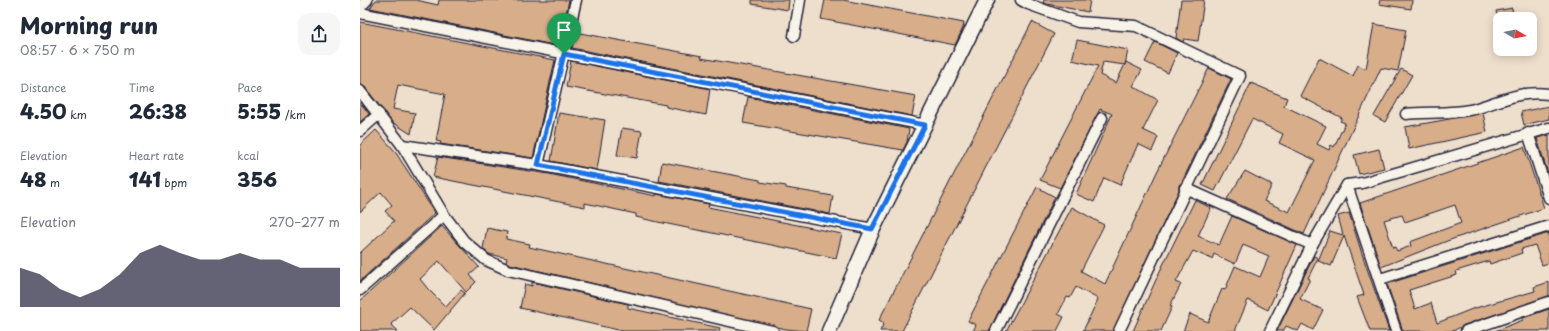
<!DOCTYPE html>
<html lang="en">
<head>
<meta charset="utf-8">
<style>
  body { margin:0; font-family:"Playpen Sans",sans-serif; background:#f6f6f7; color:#1f2937; height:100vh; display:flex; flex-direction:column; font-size:15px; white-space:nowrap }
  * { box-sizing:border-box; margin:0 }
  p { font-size:13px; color:#747a83 }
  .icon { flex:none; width:22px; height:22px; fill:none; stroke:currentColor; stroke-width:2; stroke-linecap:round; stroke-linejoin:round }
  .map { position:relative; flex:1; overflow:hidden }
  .sheet { display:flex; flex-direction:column; background:#fff; width:360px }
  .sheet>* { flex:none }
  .needle { width:26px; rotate:100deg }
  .fabs { position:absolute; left:1133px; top:12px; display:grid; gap:8px }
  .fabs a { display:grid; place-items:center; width:44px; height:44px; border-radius:8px; background:#fff; box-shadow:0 2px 10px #0003; font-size:20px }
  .pin { position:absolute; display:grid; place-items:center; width:34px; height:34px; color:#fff; margin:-41px -17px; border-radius:50% 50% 50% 0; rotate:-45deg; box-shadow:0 0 4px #0007 }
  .pin .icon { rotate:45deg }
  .round { display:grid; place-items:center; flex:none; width:42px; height:42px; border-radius:12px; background:#f6f6f7 }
  .headline { display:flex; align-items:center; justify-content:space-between; height:68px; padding:0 20px }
  h1 { font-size:22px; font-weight:800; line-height:30px }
  .stats { display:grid; grid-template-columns:repeat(3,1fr); gap:6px; height:68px; padding:4px 20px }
  .stats div { display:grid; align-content:center }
  .stats b { font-size:20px; font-weight:800 }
  .stats small { font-size:11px; font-weight:400 }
  .stats p { font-size:11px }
  .chart { height:112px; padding:8px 20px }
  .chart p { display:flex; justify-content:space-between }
  .chart svg { width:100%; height:72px; margin-top:4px; fill:#22223b; opacity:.7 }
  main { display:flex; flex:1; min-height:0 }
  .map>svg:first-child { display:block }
  .building { fill:#d8ad89; stroke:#22223b; fill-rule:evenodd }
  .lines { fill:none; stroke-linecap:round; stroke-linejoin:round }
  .street-casing { stroke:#22223b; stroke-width:13 }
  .secondary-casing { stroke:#22223b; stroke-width:17 }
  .street { stroke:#f7f3e8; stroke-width:10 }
  .secondary { stroke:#f7f3e8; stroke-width:14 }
  .route-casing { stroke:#fff; stroke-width:8 }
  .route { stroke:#1a73e8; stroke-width:5 }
</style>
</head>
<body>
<main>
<section class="sheet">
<div class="headline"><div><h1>Morning run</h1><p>08:57 · 6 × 750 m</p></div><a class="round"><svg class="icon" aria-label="share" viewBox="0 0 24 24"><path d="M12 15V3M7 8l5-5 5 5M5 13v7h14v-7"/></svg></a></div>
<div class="stats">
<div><p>Distance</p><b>4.50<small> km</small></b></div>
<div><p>Time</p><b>26:38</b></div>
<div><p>Pace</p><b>5:55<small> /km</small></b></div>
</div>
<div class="stats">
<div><p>Elevation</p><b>48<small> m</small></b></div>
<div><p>Heart rate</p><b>141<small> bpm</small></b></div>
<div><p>kcal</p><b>356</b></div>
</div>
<div class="chart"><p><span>Elevation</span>270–277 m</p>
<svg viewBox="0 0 160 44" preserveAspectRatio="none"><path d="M0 44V20L10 24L20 33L30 38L40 33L50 24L60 11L70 6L80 11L90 15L100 15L110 11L120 15L130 15L140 20L150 20L160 20V44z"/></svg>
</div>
</section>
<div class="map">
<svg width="1189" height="331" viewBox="0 0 1189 331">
  <rect width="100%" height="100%" fill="#eedecc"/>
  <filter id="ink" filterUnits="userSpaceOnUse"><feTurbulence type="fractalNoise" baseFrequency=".025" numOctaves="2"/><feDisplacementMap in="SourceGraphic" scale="8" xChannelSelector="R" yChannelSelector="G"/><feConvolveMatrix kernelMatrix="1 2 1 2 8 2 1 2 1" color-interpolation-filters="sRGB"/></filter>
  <g filter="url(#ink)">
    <!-- building -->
    <g class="building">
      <polygon points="16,0 56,0 78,5 79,0 209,0 199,46 10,8"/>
      <polygon points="392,0 429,0 428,10 392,4"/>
      <polygon points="465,0 483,0 604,23 603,28 595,45 461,19"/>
      <polygon points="684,0 730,0 728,12 687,4 683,3"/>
      <polygon points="821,0 844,0 838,41 824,39 823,42 816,38"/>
      <polygon points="1020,0 1052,0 1051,9 1019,4"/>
      <polygon points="1152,8 1154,19 1138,19 1136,11"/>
      <polygon points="0,22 195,60 173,158 80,144 81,142 76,141 85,94 38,85 33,109 55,113 51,134 32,122 5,87 0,85"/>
      <polygon points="672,22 694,34 542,331 520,331 524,323 519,320"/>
      <polygon points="1014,24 1046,30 1038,71 1021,68 944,234 867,199 885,171 912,185 904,201 929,212 955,160 919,143 923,134 892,119 855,191 842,185 891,83 927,98 924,106 966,126 957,144 969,150 971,145 974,147 985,123 980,121 982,118 940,96 959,58 993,76 998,65 1006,69"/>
      <polygon points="215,32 342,56 341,58 556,96 552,116 212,48"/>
      <polygon points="717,40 768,50 765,65 743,62 740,75 756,83 766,62 782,70 773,86 798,100 783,130 798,137 792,151 778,144 760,185 744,178 734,202 716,194 752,114 740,109 700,188 680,180 738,66 712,60"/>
      <polygon points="795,42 817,53 808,73 785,62"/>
      <polygon points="211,61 350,89 346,115 306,107 306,105 206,87"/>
      <polygon points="849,68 871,79 822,182 819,185 819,190 753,331 723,331 738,299 716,287 710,298 707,297 698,314 704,317 697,331 646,331 712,207 744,225 721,271 745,284 796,174"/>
      <polygon points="1041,69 1052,75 1025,122 1014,116"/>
      <polygon points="388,97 549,129 547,142 543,150 383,123"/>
      <polygon points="0,102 9,114 0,122"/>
      <polygon points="1189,106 1189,119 1164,125 1161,112"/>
      <polygon points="199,113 245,120 237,170 191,161"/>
      <polygon points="1123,113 1127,132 1049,149 1045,127"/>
      <polygon points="262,128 282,131 277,158 257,155"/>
      <polygon points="16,130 34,150 75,213 0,281 0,253 34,221 25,211 32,205 21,192 0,212 0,145"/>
      <polygon points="1189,135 1189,177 1177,138"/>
      <path d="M1164 147 1184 208 1087 241 1021 267 1000 203ZM1095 205 1101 223 1050 242 1051 246 1037 251 1035 247 1033 248 1024 220 1042 215 1045 222Z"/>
      <polygon points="1019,149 1024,168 999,174 994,155"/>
      <polygon points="78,157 189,174 296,196 296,194 349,204 348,207 482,234 476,258 298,222 276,217 276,214 225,203 225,207 73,177"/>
      <polygon points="302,162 400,180 400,182 426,186 426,188 473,196 470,214 299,181"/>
      <polygon points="677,187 695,197 629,331 613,331 616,325 608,321"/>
      <polygon points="835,200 851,208 838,236 859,245 872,216 937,245 908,310 888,300 875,331 823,331 830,314 848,322 862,289 865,290 875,266 900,277 909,256 883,245 875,264 854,254 852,259 833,251 816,282 821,284 810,306 812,307 801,331 773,331 799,273"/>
      <polygon points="989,213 1004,260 1029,331 1010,331 997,297 1004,295 984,236 971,266 958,261 970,231 983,235 978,216"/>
      <polygon points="82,226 119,267 110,275 116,282 106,292 79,261 60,279 68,289 86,307 101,290 105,293 74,330 50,307 31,324 38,331 0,331 0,301"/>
      <polygon points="127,228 147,232 146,239 170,244 169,247 451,309 446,331 426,329 150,264 146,262 147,258 129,254 123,249"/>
      <polygon points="1189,233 1189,263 1182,265 1175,245 1161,249 1162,253 1130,264 1129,261 1096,271 1097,275 1049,290 1055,309 1071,303 1077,323 1112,309 1175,291 1174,287 1189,282 1189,296 1104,325 1093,331 1043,331 1027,284"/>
      <polygon points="954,256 958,258 948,278 950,279 940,299 963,310 953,330 942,324 938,331 926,326 923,331 917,331"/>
      <polygon points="172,282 268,304 268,308 360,328 359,331 263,331 160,308 165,284 172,286"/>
      <polygon points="1189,309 1189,331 1135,331 1163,320 1163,318"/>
    </g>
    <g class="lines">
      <defs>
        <g id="street">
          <polyline points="661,0 668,4 718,22 776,26 880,76 759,331"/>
          <polyline points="0,7 7,0"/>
          <polyline points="0,13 565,125"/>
          <polyline points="434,36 440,0"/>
          <polyline points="0,91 42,145 84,215 104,241 126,260 148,270 413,331"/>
          <path d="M1046 114C1066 112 1094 114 1114 109 1142 101 1159 90 1189 94"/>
          <polyline points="0,131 19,114"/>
          <polyline points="1168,133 1189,198"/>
          <polyline points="42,145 178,165 513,229"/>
          <polyline points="178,165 216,0"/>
          <polyline points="987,185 1036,331"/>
          <polyline points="825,188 952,245"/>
          <polyline points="1020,279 1189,226"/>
          <polyline points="0,290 84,215"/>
          <polyline points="636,331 742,118"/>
          <polyline points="910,331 952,245 987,185 1002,183 1189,128"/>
          <polyline points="1106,331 1189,302"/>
        </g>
        <polyline id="secondary" points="469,331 513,229 627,0"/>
      </defs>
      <!-- street casing -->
      <use href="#street" class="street-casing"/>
      <!-- secondary casing -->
      <use href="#secondary" class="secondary-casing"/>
      <!-- street -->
      <use href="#street" class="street"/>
      <!-- secondary -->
      <use href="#secondary" class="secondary"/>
    </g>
  </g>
  <g class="lines" filter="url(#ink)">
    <defs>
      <polygon id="route" points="204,54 565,125 512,229 178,165"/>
    </defs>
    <!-- route casing -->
    <use href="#route" class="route-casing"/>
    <!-- route -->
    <use href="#route" class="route"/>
  </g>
</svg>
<div class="fabs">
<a><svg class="needle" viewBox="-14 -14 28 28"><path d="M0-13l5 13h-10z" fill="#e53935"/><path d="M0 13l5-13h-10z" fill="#747a83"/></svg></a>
</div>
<div class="pin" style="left:204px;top:54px;background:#1e9e55"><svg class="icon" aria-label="arrive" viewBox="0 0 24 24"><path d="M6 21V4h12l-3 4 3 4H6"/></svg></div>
</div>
</main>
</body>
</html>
